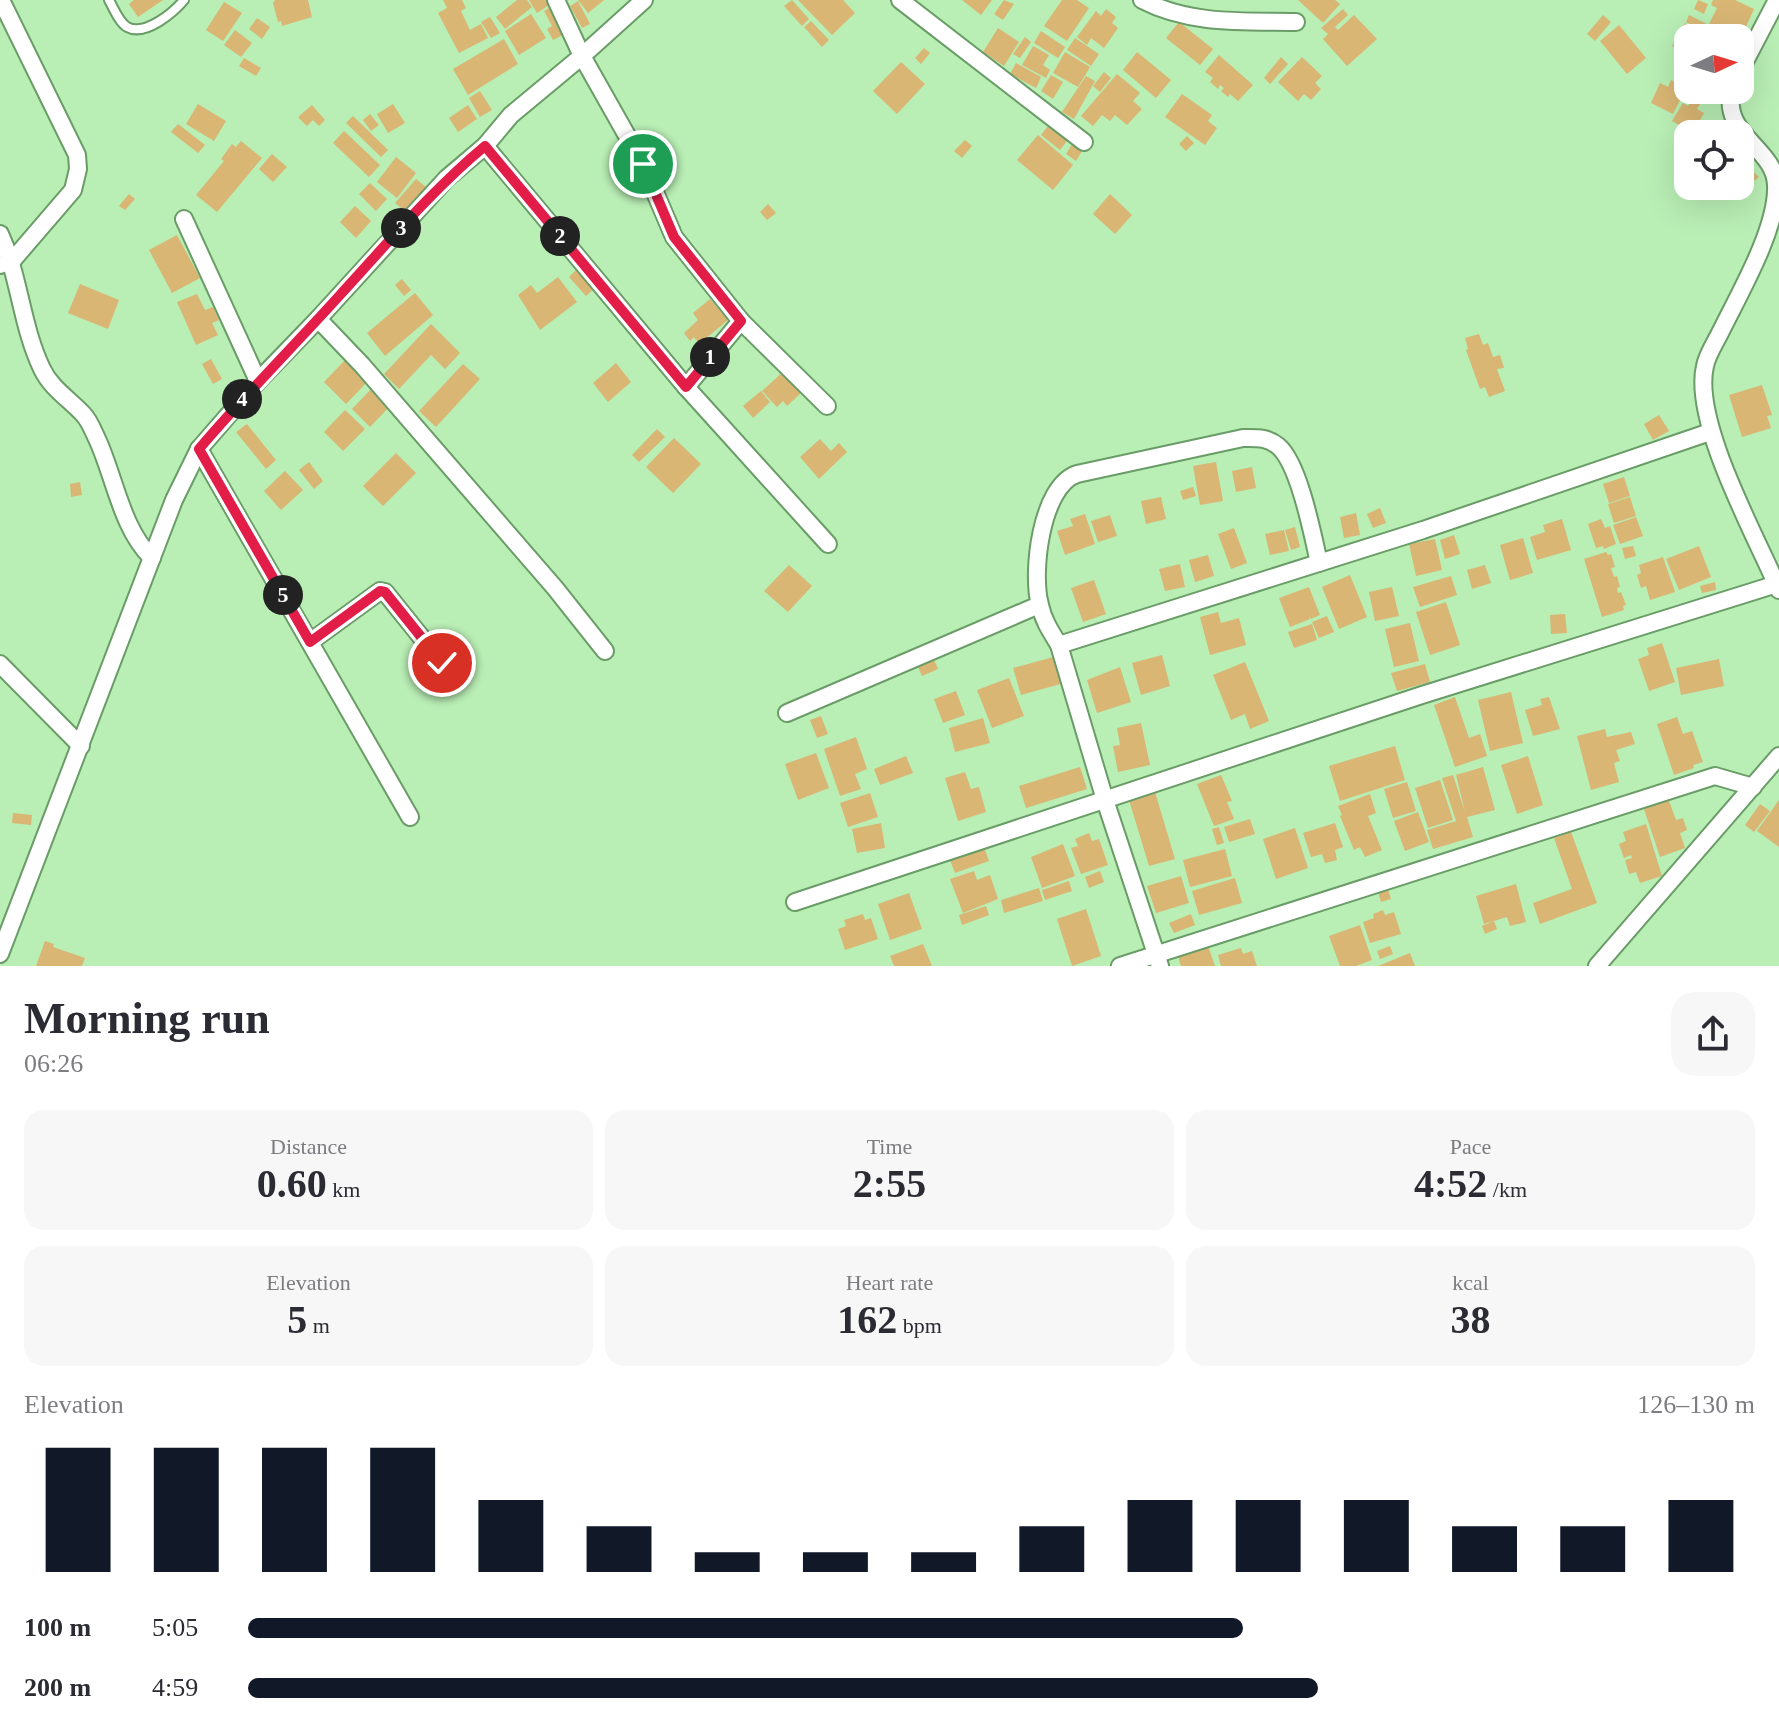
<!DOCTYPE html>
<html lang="en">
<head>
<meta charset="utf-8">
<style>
  body { margin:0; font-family:Georgia,serif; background:#f7f7f7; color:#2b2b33; height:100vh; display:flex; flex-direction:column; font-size:30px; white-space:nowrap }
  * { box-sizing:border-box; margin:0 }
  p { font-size:26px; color:#7c7c81 }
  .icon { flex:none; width:44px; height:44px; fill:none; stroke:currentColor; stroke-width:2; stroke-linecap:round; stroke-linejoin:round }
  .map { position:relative; height:966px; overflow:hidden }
  .sheet { display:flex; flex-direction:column; background:#fff; flex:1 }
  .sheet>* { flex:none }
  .needle { width:52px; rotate:86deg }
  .controls { position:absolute; left:1674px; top:24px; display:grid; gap:16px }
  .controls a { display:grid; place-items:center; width:80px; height:80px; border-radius:16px; background:#fff; box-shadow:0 8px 32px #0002; font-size:40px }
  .pin { position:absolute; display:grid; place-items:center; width:68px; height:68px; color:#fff; margin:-34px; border:4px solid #fff; border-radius:50%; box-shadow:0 2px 8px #0007 }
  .km { position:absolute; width:40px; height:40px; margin:-20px; border-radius:50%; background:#222; color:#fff; font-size:22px; line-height:40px; text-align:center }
  .round { display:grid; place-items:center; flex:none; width:84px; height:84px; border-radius:24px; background:#f7f7f7 }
  .headline { display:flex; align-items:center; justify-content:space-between; height:136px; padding:0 24px }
  h1 { font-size:44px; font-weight:600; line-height:60px }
  .metrics { display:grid; grid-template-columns:repeat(3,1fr); gap:12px; height:136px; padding:8px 24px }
  .metrics div { display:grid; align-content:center; border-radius:20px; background:#f7f7f7; text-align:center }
  .metrics b { font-size:40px; font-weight:600 }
  .metrics small { font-size:22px; font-weight:400 }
  .metrics p { font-size:22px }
  .chart { height:224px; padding:16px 24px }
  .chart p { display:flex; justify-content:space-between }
  .chart svg { width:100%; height:144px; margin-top:8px; stroke:#111827; stroke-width:6 }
  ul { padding:0 24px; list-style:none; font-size:26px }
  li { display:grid; grid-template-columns:128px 96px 1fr; align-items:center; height:60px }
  li i { height:20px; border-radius:10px; background:#111827 }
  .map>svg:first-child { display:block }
  .building { fill:#d9b674 }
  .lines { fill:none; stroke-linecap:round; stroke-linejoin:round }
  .lane-casing { stroke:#6a9c67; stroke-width:12 }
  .street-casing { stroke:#6a9c67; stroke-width:20 }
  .lane { stroke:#fff; stroke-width:8 }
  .street { stroke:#fff; stroke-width:16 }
  .route-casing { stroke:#fff; stroke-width:16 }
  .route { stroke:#e11d48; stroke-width:10 }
</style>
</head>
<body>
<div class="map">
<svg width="1779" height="966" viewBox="0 0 1779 966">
  <rect width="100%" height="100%" fill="#b9eeb5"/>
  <!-- building -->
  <g class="building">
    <polygon points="134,0 163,0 138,17 129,4"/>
    <polygon points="275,0 308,0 312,17 282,26 281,21 278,22 273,3"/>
    <polygon points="443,0 462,0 466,8 461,11 470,30 481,24 488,38 459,53 438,13 447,8"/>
    <polygon points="517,0 527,0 532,7 505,29 496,17"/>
    <polygon points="529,0 550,0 552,3 537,13"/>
    <polygon points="578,0 604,0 588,13"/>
    <polygon points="792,0 809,19 802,26 784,6"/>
    <polygon points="798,0 843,0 855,13 832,35"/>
    <polygon points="962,0 992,0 981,15"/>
    <polygon points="1004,0 1014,4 1003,20 994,14"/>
    <polygon points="1062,0 1077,0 1089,8 1067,41 1044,26"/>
    <polygon points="1298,0 1335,0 1340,4 1323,23"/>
    <polygon points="1698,0 1708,4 1704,14 1694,9"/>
    <polygon points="1713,0 1735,0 1754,9 1741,38 1709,24 1717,8 1711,5"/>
    <polygon points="578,1 590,24 582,28 570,6"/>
    <polygon points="224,2 242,13 223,41 206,30"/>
    <polygon points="551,7 567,33 553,40 547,29 552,26 544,11"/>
    <polygon points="1106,9 1116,17 1112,23 1118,28 1104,48 1091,38 1087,45 1077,37 1096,11 1101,16"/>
    <polygon points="1343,9 1348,15 1335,27 1338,30 1354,15 1377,39 1347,66 1323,39 1328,34 1321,28"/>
    <polygon points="531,14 546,38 519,55 505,31"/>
    <polygon points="1603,15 1611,22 1595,41 1587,34"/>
    <polygon points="1689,15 1707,24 1704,31 1686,22"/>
    <polygon points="490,17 500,33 491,38 481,22"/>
    <polygon points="257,18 270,27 262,39 249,29"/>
    <polygon points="811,21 829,40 822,47 804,27"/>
    <polygon points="1179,22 1213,49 1200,65 1166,38"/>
    <polygon points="1685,23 1703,34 1701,38 1688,38 1688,55 1672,46"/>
    <polygon points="1619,25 1646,58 1627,74 1600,41"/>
    <polygon points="998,28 1019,42 1004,66 983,52"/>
    <polygon points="235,30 252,43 241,57 224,45"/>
    <polygon points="1041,31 1065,47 1058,58 1034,43"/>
    <polygon points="1025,37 1031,42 1020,58 1013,54"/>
    <polygon points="1075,38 1099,54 1091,66 1067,50"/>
    <polygon points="504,39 518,64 468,95 453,69"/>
    <polygon points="1033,46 1049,55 1043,65 1050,70 1046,78 1022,65"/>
    <polygon points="924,48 930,53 921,64 915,58"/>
    <polygon points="1065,52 1090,67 1078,87 1053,73"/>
    <polygon points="1137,52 1171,80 1156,98 1123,70"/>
    <polygon points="1219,55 1253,85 1238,101 1230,94 1228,97 1221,91 1224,88 1220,85 1218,89 1210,82 1213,78 1205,72"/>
    <polygon points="1281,57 1288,64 1270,84 1264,78"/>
    <polygon points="1302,57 1322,76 1315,83 1321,89 1311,100 1304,94 1298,101 1278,82"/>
    <polygon points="244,58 261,68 256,76 239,66"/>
    <polygon points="901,62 925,84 897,114 873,91"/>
    <polygon points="1016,63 1041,77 1036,88 1010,74"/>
    <polygon points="1104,72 1111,78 1100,92 1093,86"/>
    <polygon points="1117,74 1140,93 1133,101 1142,109 1127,125 1115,115 1110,121 1102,115 1093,126 1081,116"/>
    <polygon points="1051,75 1063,82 1053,99 1041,91"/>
    <polygon points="1086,76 1095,81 1074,119 1062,112"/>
    <polygon points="1671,80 1679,84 1676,91 1683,94 1673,114 1651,103 1660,83 1668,87"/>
    <polygon points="480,91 492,110 480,117 469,98"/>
    <polygon points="1182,94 1212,115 1208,121 1217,128 1205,145 1165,117"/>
    <polygon points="1692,99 1700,104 1697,109 1704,113 1693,133 1672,121 1683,103 1688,106"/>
    <polygon points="198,104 226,121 214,141 186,124"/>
    <polygon points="393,104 405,123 388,133 377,114"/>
    <polygon points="312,105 325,120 319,126 313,120 307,126 298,117"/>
    <polygon points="468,105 477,119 458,132 449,118"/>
    <polygon points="370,114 379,125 371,131 363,120"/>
    <polygon points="353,116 388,150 381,157 346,123"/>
    <polygon points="1051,122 1070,137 1060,150 1041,135"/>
    <polygon points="178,124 205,145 198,153 171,132"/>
    <polygon points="344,131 380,165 369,177 333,143"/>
    <polygon points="1038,135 1073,165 1053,190 1017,160"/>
    <polygon points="1187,136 1194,143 1186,151 1179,144"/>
    <polygon points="965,140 972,146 962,158 954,151"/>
    <polygon points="241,141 262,158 217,212 196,195 224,161 221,159 232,144 236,147"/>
    <polygon points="1072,144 1082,151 1076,161 1066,154"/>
    <polygon points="1740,151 1754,164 1750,169 1759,177 1737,196 1726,186 1740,186"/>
    <polygon points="272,154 287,167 273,182 259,169"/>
    <polygon points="396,157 416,173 397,198 377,182"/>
    <polygon points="416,179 426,187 405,211 395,203"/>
    <polygon points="370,183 387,199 376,211 359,194"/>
    <polygon points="129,194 135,199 125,210 119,206"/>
    <polygon points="1110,194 1132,215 1115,234 1093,214"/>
    <polygon points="768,204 776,213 767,220 760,212"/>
    <polygon points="355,206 371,221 356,238 340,222"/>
    <polygon points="177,235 200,278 172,293 149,250"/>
    <polygon points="578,268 596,287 586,296 569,277"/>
    <polygon points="558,277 577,302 540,330 518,295 531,285 537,293"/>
    <polygon points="402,279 411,290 404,296 395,285"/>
    <polygon points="80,284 119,300 108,329 68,313"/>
    <polygon points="415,293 433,315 385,356 367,333"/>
    <polygon points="197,294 205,310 213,307 219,320 212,323 218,335 196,345 177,302"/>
    <polygon points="710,299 728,320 699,344 694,337 690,341 684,333 698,320 693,313"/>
    <polygon points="431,324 460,353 445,369 431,355 399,389 384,374"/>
    <polygon points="1479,334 1483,345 1488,343 1493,357 1500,355 1504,368 1497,369 1505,391 1489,397 1485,387 1480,389 1466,350 1468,349 1465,338"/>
    <polygon points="211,359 222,379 213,384 202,364"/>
    <polygon points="345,360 368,381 346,404 324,382"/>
    <polygon points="616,363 631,382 608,402 593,383"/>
    <polygon points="463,364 480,379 436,427 419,411"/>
    <polygon points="784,371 802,392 787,406 783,401 777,407 762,391"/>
    <polygon points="375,385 393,403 370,427 352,409"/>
    <polygon points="1762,385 1772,415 1767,416 1771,428 1742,437 1729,395"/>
    <polygon points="761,391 770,402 753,418 743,406"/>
    <polygon points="345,410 365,429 343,451 324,432"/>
    <polygon points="1659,415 1669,431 1653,440 1644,424"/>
    <polygon points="247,424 276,460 266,469 236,432"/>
    <polygon points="657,429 665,437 639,462 632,455"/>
    <polygon points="674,438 701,464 673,493 646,467"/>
    <polygon points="820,439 831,451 839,443 847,452 819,479 800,457"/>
    <polygon points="396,453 416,473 383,506 363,486"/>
    <polygon points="309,462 323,481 314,489 299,470"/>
    <polygon points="1216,462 1223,501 1200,505 1193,466"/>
    <polygon points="1252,467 1256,488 1236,492 1232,471"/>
    <polygon points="285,471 303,490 281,510 264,491"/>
    <polygon points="1624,477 1630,496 1609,503 1603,484"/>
    <polygon points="80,482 82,495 71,497 70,484"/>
    <polygon points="1193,487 1196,496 1183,500 1180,491"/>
    <polygon points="1161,497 1166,519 1146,524 1141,501"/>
    <polygon points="1630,497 1636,516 1614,523 1608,504"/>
    <polygon points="1380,508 1386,523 1373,528 1367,514"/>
    <polygon points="1356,513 1360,535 1344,538 1340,517"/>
    <polygon points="1085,514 1095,544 1065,555 1057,531 1073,526 1070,519"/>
    <polygon points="1110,515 1117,536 1098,542 1091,521"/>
    <polygon points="1636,517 1643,536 1620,544 1613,525"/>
    <polygon points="1562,519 1571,550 1537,560 1530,537 1545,532 1543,525"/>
    <polygon points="1601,519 1605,528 1610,526 1616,544 1604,549 1603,546 1596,548 1588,524"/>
    <polygon points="1295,527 1300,547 1291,550 1285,530"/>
    <polygon points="1234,528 1247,563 1231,569 1218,534"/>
    <polygon points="1284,530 1289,551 1270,555 1265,534"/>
    <polygon points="1454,535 1460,554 1445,559 1440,540"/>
    <polygon points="1523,538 1533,573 1510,580 1500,545"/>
    <polygon points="1435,539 1442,570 1416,576 1409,544"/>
    <polygon points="1633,546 1636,556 1625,559 1622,548"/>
    <polygon points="1699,546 1711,577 1679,590 1666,559"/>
    <polygon points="1606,552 1608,555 1611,554 1615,567 1611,568 1614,577 1617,576 1620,587 1617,588 1618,593 1621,592 1626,605 1623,606 1624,610 1602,617 1584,559"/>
    <polygon points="1208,555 1214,576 1195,582 1189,560"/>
    <polygon points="1663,557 1675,592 1650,600 1646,586 1641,588 1637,575 1641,573 1639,565"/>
    <polygon points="1180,564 1185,587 1165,591 1159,569"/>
    <polygon points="789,565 812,586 788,612 764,591"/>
    <polygon points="1485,565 1491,583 1472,589 1467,570"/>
    <polygon points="1350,575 1367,617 1339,629 1322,587"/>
    <polygon points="1451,576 1457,595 1420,607 1413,587"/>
    <polygon points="1094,580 1106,614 1083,622 1071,588"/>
    <polygon points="1715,582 1716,590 1702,593 1700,586"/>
    <polygon points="1309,587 1320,615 1311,619 1309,616 1310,619 1290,627 1279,598"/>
    <polygon points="1392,587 1399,616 1375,621 1369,592"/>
    <polygon points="1446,602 1460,645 1430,655 1416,612"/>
    <polygon points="1218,612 1221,623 1239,618 1246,645 1210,655 1200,617"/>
    <polygon points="1565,614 1567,633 1551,634 1550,615"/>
    <polygon points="1327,616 1334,632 1319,638 1312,622"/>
    <polygon points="1410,623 1419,661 1394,667 1385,629"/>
    <polygon points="1312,624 1317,640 1294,648 1288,632"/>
    <polygon points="1662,643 1675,682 1649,691 1638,659 1649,655 1647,648"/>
    <polygon points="1162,655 1170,686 1141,695 1132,663"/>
    <polygon points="1057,656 1064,683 1021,695 1013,668"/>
    <polygon points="1719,659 1724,686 1681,695 1676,668"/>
    <polygon points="934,660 938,669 922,676 918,667"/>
    <polygon points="1245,662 1269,721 1250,729 1245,714 1231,720 1213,675"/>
    <polygon points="1425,664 1430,682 1397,691 1391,673"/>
    <polygon points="1120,667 1131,702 1097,713 1087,680"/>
    <polygon points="1009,678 1024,716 992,728 977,690"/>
    <polygon points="956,691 965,715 943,723 934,699"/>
    <polygon points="1511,692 1523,743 1490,751 1478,700"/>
    <polygon points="1455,697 1469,738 1480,734 1487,756 1455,767 1434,705"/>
    <polygon points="1549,697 1560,729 1533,736 1525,710 1542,705 1540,699"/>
    <polygon points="821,716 828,734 817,738 810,720"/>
    <polygon points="1677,717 1683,734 1692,731 1703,762 1693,765 1694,768 1674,775 1657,724"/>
    <polygon points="983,718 990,743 955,752 949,728"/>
    <polygon points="1141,723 1150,765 1118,772 1113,746 1120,745 1117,728"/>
    <polygon points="1605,729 1607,737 1631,732 1635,744 1616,750 1620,761 1614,763 1619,782 1591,790 1577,736"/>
    <polygon points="856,737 867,769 855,774 861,789 840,796 824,749"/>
    <polygon points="1395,746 1405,780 1340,801 1329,766"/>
    <polygon points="816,753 829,788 798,800 785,764"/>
    <polygon points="906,756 913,773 880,785 874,769"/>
    <polygon points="1528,756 1543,805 1517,814 1501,765"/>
    <polygon points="1080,767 1087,789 1026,808 1019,786"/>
    <polygon points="1483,767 1495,810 1467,817 1473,837 1433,849 1427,830 1456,821 1442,778 1453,775 1465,812 1456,775"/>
    <polygon points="965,772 971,789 979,787 986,812 958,821 945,778"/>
    <polygon points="1221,775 1232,801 1227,802 1234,819 1214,826 1197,784"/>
    <polygon points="1440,780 1453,820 1428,828 1415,788"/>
    <polygon points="1407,782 1416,811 1393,818 1384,789"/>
    <polygon points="1155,792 1175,859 1149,866 1129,800"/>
    <polygon points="870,793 878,817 848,827 840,803"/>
    <polygon points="1370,794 1376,813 1368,816 1382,850 1365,857 1360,847 1354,850 1340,816 1342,815 1338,806"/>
    <polygon points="1668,798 1676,820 1683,818 1687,830 1680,833 1685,848 1660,857 1643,806"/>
    <polygon points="1779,800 1779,847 1757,831"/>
    <polygon points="1760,804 1770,811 1754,832 1745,825"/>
    <polygon points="1418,812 1429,842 1405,851 1394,821"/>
    <polygon points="13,813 32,815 31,825 12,823"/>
    <polygon points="1250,819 1255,834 1229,842 1224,827"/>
    <polygon points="881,823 885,848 857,853 852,829"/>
    <polygon points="1335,823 1343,847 1335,850 1337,860 1325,863 1322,854 1311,857 1303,833"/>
    <polygon points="1646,824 1662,876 1640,883 1636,872 1629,874 1625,860 1632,858 1631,855 1624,858 1619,844 1626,841 1623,832"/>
    <polygon points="1219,827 1224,843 1217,845 1212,829"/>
    <polygon points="1295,828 1308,868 1276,879 1263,839"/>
    <polygon points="1571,832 1597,903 1540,924 1533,903 1572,889 1554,838"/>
    <polygon points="1089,833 1092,841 1099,839 1108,865 1081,874 1071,848 1078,846 1075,839"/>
    <polygon points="1063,844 1075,876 1042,888 1031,857"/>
    <polygon points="984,847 989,861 955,873 950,860"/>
    <polygon points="1225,849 1232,876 1190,887 1183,860"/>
    <polygon points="974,871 977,880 990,875 998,899 963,913 950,879"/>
    <polygon points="1100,871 1104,882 1089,888 1085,877"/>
    <polygon points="1181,876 1189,903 1156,913 1147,886"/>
    <polygon points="1235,878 1242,903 1199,915 1192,891"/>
    <polygon points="1069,881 1072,891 1045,900 1042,890"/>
    <polygon points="1516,884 1526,922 1510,926 1507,917 1484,924 1476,896"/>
    <polygon points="1039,888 1043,901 1004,913 1001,900"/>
    <polygon points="1388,889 1391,899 1381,902 1378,892"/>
    <polygon points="909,893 922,929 890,940 878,904"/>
    <polygon points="986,906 989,915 962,925 959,915"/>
    <polygon points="1086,909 1101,956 1072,966 1057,919"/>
    <polygon points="1383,910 1385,915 1394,912 1401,934 1370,943 1363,922 1374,918 1373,914"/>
    <polygon points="863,914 865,920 871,918 878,939 845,950 838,929 846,926 844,920"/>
    <polygon points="1191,914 1195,925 1174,933 1169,923"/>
    <polygon points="1494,921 1497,929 1485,934 1482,926"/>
    <polygon points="1360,925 1372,960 1356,966 1340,966 1329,936"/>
    <polygon points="45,941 54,944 53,947 85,958 82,966 36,966"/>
    <polygon points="1207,943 1215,966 1181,966 1177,953"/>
    <polygon points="923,944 932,966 894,966 890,956"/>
    <polygon points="1390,946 1393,954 1380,959 1377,951"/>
    <polygon points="1241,948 1243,954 1252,951 1257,966 1221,966 1218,955"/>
    <polygon points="1410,953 1415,966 1378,966"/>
  </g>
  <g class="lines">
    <defs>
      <path id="lane" d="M109 0C114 9 119 22 127 27 145 37 174 12 184 0"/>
      <g id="street">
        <polyline points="556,0 582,56 643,164 674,237 741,321 827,406"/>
        <polyline points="900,0 1084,142"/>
        <path d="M1142 0C1190 25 1243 21 1296 22"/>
        <polyline points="1740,71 1777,0"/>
        <path d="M1732 90C1721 135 1775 148 1776 185 1778 228 1739 294 1720 333 1715 343 1707 355 1705 366 1692 422 1756 536 1779 590"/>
        <polyline points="485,146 686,387 828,544"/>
        <polyline points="184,219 258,381"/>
        <path d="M0 234C20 277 21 325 42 369 51 388 69 399 83 414 90 421 94 433 98 441 115 479 122 529 152 558"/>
        <polyline points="0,265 12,261 73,190 78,169 77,155 1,0"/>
        <polyline points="318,319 362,365 555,588 605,651"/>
        <polyline points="686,387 741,321"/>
        <polyline points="199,449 410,817"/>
        <polyline points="310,642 380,591 385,592 442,663"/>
        <polyline points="1059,645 1423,530 1710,432"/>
        <polyline points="0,664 81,746"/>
        <polyline points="787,713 1039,605"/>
        <polyline points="795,902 1422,695 1777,584"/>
        <polyline points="0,954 174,500 199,449 258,381 318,319 447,178 485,146 511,115 582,56 644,0"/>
        <polyline points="1120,966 1715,776 1753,787"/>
        <path d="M1160 966 1105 800 1059 645C1051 632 1043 620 1040 605 1031 573 1041 486 1077 474L1243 438C1257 438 1267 437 1278 446 1299 463 1313 536 1319 563"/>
        <polyline points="1597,966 1779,756"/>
      </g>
    </defs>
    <!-- lane casing -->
    <use href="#lane" class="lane-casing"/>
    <!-- street casing -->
    <use href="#street" class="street-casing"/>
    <!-- lane -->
    <use href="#lane" class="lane"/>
    <!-- street -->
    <use href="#street" class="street"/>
  </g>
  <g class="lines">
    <defs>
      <path id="route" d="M442 663 385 592 380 591 310 642 199 449C244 396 293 347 340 295 387 244 431 191 485 146L686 387 741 321 674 237 643 164"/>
    </defs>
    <!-- route casing -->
    <use href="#route" class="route-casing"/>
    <!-- route -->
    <use href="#route" class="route"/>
  </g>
</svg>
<div class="controls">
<a><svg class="needle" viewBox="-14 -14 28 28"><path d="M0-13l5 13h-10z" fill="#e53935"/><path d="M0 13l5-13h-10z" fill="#7c7c81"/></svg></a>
<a><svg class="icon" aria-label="locate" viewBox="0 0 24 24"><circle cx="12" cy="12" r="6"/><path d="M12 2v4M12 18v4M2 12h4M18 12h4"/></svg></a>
</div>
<div class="pin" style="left:643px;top:164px;background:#1e9e55"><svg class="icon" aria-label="arrive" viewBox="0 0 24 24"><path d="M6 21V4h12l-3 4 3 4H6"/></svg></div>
<div class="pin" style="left:442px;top:663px;background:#d93025"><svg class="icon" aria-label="check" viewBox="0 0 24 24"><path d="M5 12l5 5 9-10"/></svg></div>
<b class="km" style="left:710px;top:357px">1</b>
<b class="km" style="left:560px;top:236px">2</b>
<b class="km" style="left:401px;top:228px">3</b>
<b class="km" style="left:242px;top:399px">4</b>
<b class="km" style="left:283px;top:595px">5</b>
</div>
<section class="sheet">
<div class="headline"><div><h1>Morning run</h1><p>06:26</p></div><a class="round"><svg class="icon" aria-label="share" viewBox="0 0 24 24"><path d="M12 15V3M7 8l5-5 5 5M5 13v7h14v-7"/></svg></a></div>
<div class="metrics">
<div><p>Distance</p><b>0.60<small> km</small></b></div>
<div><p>Time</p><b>2:55</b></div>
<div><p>Pace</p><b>4:52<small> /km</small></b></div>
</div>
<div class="metrics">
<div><p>Elevation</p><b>5<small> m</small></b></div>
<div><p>Heart rate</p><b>162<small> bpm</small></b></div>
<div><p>kcal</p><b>38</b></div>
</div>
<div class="chart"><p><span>Elevation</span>126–130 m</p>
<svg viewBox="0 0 160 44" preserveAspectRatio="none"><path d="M5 44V6M15 44V6M25 44V6M35 44V6M45 44V22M55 44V30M65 44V38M75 44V38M85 44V38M95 44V30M105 44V22M115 44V22M125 44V22M135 44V30M145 44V30M155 44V22"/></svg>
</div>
<ul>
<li><b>100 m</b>5:05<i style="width:66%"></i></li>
<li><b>200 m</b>4:59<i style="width:71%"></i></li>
</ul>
</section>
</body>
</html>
